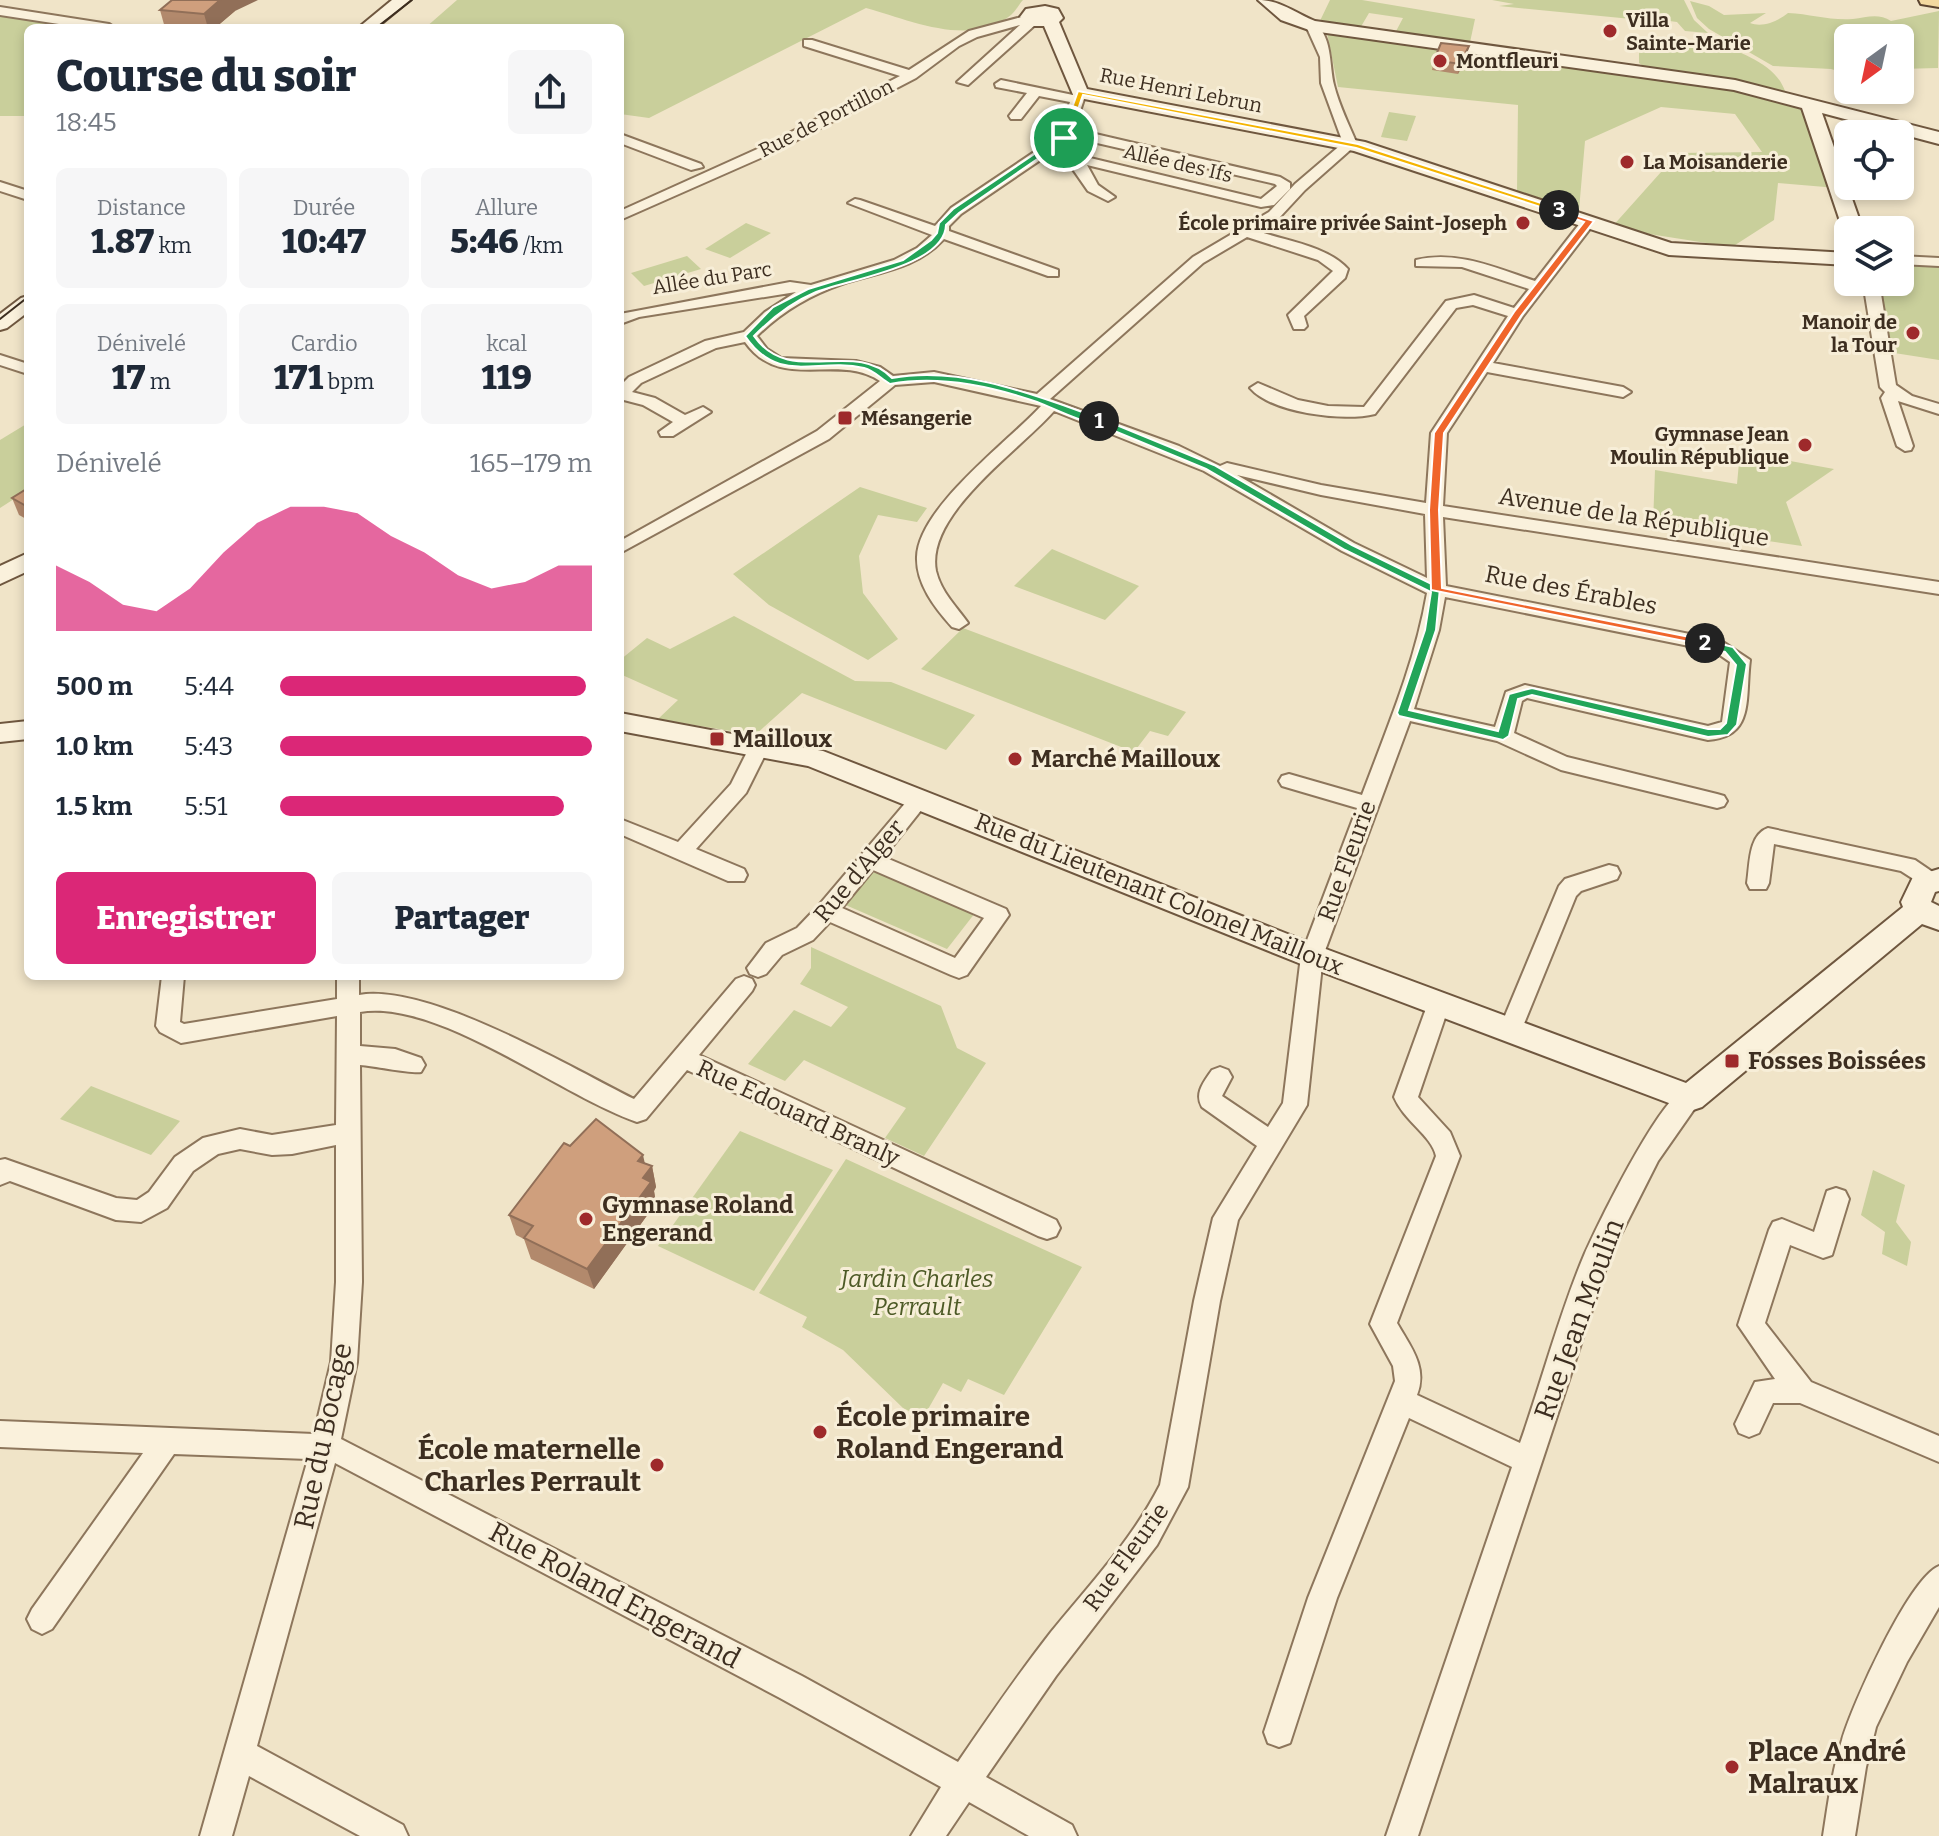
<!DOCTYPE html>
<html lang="fr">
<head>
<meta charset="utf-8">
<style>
  body { margin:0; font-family:Bitter,serif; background:#f6f6f7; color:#1f2937; height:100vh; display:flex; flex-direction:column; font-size:30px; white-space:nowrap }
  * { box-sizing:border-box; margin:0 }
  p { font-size:26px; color:#747a83 }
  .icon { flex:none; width:44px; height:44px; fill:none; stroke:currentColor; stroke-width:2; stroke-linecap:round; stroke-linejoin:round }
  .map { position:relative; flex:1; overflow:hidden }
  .sheet { position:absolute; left:24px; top:24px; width:600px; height:956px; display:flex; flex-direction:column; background:#fff; border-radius:12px; box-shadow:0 4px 12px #0003 }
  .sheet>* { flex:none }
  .needle { width:52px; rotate:213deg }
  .tools { position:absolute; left:1834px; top:24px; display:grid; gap:16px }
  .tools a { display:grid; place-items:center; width:80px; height:80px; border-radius:12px; background:#fff; box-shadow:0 4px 12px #0003; font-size:40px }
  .pin { position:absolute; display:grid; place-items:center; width:68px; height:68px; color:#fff; margin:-34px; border:4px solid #fff; border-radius:50%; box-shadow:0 2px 8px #0007 }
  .km { position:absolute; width:40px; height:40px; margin:-20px; border-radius:50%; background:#222; color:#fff; font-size:22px; line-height:40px; text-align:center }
  .round { display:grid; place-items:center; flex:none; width:84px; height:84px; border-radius:12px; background:#f6f6f7 }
  .summary { display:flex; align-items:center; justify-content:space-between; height:136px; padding:0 32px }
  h1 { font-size:44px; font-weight:800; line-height:60px }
  .metrics { display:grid; grid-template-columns:repeat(3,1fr); gap:12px; height:136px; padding:8px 32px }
  .metrics div { display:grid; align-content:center; border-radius:12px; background:#f6f6f7; text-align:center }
  .metrics b { font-size:34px; font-weight:800 }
  .metrics small { font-size:22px; font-weight:400 }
  .metrics p { font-size:22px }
  .chart { height:224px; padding:16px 32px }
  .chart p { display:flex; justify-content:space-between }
  .chart svg { width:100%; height:144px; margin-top:8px; fill:#db2777; opacity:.7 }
  .primary-button { display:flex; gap:16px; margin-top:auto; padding:16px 32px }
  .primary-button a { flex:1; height:92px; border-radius:12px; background:#db2777; color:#fff; font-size:32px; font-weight:800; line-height:92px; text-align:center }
  .primary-button a+a { background:#f6f6f7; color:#1f2937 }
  ul { padding:0 32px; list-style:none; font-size:26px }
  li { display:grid; grid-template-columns:128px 96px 1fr; align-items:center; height:60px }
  li i { height:20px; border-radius:10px; background:#db2777 }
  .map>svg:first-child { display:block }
  .green { fill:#c9cf9b }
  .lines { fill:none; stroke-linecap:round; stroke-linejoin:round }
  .street-casing { stroke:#8d765c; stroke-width:4 }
  .secondary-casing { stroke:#6f573f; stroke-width:4 }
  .primary-casing { stroke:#5b4430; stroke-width:4 }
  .street { fill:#faf1dc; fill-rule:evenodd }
  .secondary { fill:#faf1dc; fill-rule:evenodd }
  .primary { fill:#f3d9a0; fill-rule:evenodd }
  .tram { stroke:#3d2e20; stroke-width:2 }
  .wall { fill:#b2896c }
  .shaded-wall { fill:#916f58 }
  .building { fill:#cf9f7d; stroke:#916f58; stroke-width:2 }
  .split-1 { fill:#22a559; stroke:#fff; stroke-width:2 }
  .split-2 { fill:#22a559; stroke:#fff; stroke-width:2 }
  .split-3 { fill:#f0652b; stroke:#fff; stroke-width:2 }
  .split-4 { fill:#f5b400; stroke:#fff; stroke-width:2 }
  .poi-dot { fill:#9e2a2b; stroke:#f7eed8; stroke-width:3 }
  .labels { text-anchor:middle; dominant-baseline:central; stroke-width:6; stroke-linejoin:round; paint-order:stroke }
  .far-poi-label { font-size:20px; font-weight:bold; fill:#3d2e20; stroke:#f7eed8; text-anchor:start }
  .far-street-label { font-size:20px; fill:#3d2e20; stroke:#f7eed8 }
  .street-label { font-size:24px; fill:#3d2e20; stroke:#f7eed8 }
  .poi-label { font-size:24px; font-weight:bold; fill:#3d2e20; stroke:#f7eed8; text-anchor:start }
  .park-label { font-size:24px; font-style:italic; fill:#4d5a26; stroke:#f7eed8 }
  .near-street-label { font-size:28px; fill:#3d2e20; stroke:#f7eed8 }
  .near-poi-label { font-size:28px; font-weight:bold; fill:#3d2e20; stroke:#f7eed8; text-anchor:start }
</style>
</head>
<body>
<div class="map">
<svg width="1939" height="1836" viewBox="0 0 1939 1836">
  <rect width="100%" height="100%" fill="#f0e4c8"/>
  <!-- green -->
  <g class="green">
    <path d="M457 0H1023C1019 4 1016 11 1011 15 970 48 910 20 866 8L649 118 620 114V28H425Z"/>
    <polygon points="1330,0 1362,0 1475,19 1469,47 1394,35 1403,18 1369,13 1359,30 1318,25"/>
    <polygon points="1492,0 1684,0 1694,20 1708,33 1685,31 1677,22 1662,20 1662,22 1499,6 1514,4"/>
    <path d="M1690 1 1709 6 1724 15 1766 13 1750 23C1763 28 1778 21 1788 13 1811 14 1831 21 1853 19 1867 17 1879 13 1891 21L1939 11 1938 68 1900 69V38H1848V74L1831 69 1773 66 1709 29 1697 18Z"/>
    <polygon points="0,13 93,28 28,28 28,84 24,88 28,91 28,116 0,116"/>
    <polygon points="1327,33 1733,86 1805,105 1837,188 1778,183 1774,220 1732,247 1611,228 1678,153 1762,152 1735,114 1661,107 1585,141 1579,210 1517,191 1518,105 1338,87"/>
    <path d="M1716 39C1740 56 1774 61 1785 91L1645 67 1639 63V45L1718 49Z"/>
    <polygon points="1389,112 1416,116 1407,141 1381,137"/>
    <polygon points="746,223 771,233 730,258 705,249"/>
    <polygon points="687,256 701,269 644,286 631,273"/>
    <polygon points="1900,263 1939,265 1939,360 1888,352 1875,282 1900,282"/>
    <polygon points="28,423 28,490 0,508 0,440"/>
    <polygon points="1740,452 1834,469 1786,502 1802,546 1653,524 1655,470 1737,484"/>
    <polygon points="860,487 927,508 917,522 878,515 859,556 863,593 898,639 868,660 769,605 733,574"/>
    <polygon points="1052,549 1139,586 1105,620 1014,586"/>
    <polygon points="734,616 855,681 891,682 975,715 946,750 802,693 755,735 658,719 678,700 620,674 620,660 647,638 670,649"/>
    <polygon points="963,628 1186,712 1168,736 1150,731 1134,752 921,669"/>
    <polygon points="878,872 975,913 947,949 841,903 865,874"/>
    <polygon points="811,947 941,1006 957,1048 986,1063 924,1156 885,1138 906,1108 804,1060 785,1081 748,1064 794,1010 831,1027 848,1007 800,984 811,968"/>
    <polygon points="91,1086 180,1121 151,1155 60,1119"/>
    <polygon points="740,1131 833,1170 754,1291 658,1246"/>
    <polygon points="846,1159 1082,1267 1004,1395 968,1379 961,1392 943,1383 923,1418 903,1408 843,1350 802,1327 807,1317 759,1293"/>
    <polygon points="1873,1170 1905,1185 1896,1222 1911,1242 1907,1266 1882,1254 1885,1232 1861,1215"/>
  </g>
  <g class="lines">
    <defs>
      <g id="street">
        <polygon points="0,7 109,24 115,28 85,28 0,15"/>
        <polygon points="1029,15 1035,19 1035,25 968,85 957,82 1020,25 977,37 959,46 916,78 774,152 620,220 620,211 764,146 900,76 804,46 804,40 812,40 909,70 969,31"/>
        <path d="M1312 22C1333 33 1329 66 1334 85 1339 105 1349 125 1357 144L1305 190 1279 218 1257 231C1287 241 1327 246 1348 269L1345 278 1304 316 1307 326 1304 329H1294L1288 315 1333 271 1318 260 1247 237 1203 263 1050 399 1179 446 1220 466 1227 463 1321 485 1426 503 1431 433 1508 316 1473 305 1456 308 1375 414C1343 422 1272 413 1250 388L1258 383 1298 400 1328 406 1364 407 1446 301 1474 295 1514 308 1529 289 1462 267 1416 266V260C1457 250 1496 268 1535 281L1584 218 1589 217 1596 221 1523 316 1493 363 1623 387 1631 392 1623 397 1487 372 1447 433 1443 506 1939 582V594L1443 517 1446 586 1720 640 1750 660C1745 698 1755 737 1708 740L1527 698 1522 701 1514 733 1567 757 1717 794 1724 796 1727 801 1724 806 1717 808 1561 770 1497 741 1410 721 1323 956 1307 1105 1238 1220 1220 1301 1188 1487 1157 1545 1056 1676 986 1777 1072 1825 1077 1836H1029L969 1802 946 1836H911L941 1787 780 1698 335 1463 257 1746 403 1825 408 1836H360L249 1776 232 1836H200L308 1459 174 1454 52 1629 42 1634 32 1629 27 1619 32 1609 143 1453 0 1447V1421L314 1434 331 1362 336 1282V1145L292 1154 272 1155 240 1149 218 1154 193 1171 167 1208 141 1222 116 1220 10 1181 0 1185V1160L5 1159 116 1198 137 1200 149 1192 175 1157 203 1138 240 1129 272 1135 336 1125 337 1016 181 1043 160 1032 156 1026 162 976H184L180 1022 184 1024 337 999V976H359V995C428 983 570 1067 634 1099L736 979 744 976 752 979 755 985 752 991 699 1055 1056 1220 1060 1228 1056 1236 1047 1239 1038 1236 687 1070 646 1119 637 1122C561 1096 439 999 360 1012V1046L395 1049 421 1058 425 1065 421 1072C413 1074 374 1066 360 1065L362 1282 357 1362 341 1439 802 1676 958 1762C988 1718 1018 1674 1051 1632 1090 1584 1132 1540 1160 1485L1194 1301 1213 1218 1257 1146 1202 1107C1194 1093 1204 1082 1212 1070L1220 1067 1228 1070 1232 1077 1222 1096 1268 1127 1283 1103 1301 956 1357 808 1282 786 1279 781 1282 776 1289 774 1362 795C1387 728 1415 663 1427 593L1342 551 1204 471 1054 411C1020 450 925 514 936 571 941 592 956 606 968 623L959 629 952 627C935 608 916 584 917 557 918 508 1008 442 1041 406L934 382 895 385 829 439 620 553V541L817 431 880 381C836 352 781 393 745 342L716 348 641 383 632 392 655 398 685 415 703 407 711 412 673 436H661L659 432 673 422 643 405 620 399V386L629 377 705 341 744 332 765 312 796 292 639 317 620 324V314L790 282 811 285 894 260 917 248 932 235 848 203 855 199 860 200 935 226 951 208 1058 136 1070 102 1039 96 1021 119H1011L1009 116 1027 93 996 87 995 84 1001 80 1073 95 1075 90H1085L1086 93 1074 129 1280 177 1290 183V189L1274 205 1261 207 1087 165 1098 185 1115 197 1108 201 1088 191 1072 168 1074 161 1061 146 961 214 949 226V231L1058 270V276H1048L944 239C917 269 878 272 842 284 810 295 781 312 757 336L767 349 781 358 856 361 880 367 893 376 934 372 1037 394 1193 257 1269 212 1295 184 1343 143 1321 83 1320 57 1306 26ZM1071 137 1275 184 1277 186 1261 199 1086 157 1075 146ZM1237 475 1321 495 1425 514 1427 578 1354 543ZM1445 597 1714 651 1730 662 1722 722 1708 726 1525 685 1506 692 1495 727 1414 709 1439 630Z"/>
        <polygon points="620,134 701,164 703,167 691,170 620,143"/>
        <polygon points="0,182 28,191 28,200 0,191"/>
        <polygon points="1900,256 1939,258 1939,266 1900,264"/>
        <polygon points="1863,282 1879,282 1896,385 1912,396 1939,404 1939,414 1898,401 1913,446 1911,450 1905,451 1897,446 1881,398 1885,392 1880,387"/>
        <polygon points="0,355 28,364 28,374 0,365"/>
        <polygon points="759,740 769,747 746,793 696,849 744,869 747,875 744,881 728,881 620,834 620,819 678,842 731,784 752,742"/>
        <path d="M920 792 927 794 930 799 884 857 1006 909 1009 915 967 975 959 978 951 975 830 922 813 940 782 955 766 974 758 977 750 974 747 968 766 943 797 928 819 905 913 794ZM873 870 984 918 955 958 842 908Z"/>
        <path d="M1768 828 1915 860 1937 875 1939 882 1929 889 1901 871 1774 844 1769 883 1766 889H1750L1747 883C1750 865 1748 835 1768 828Z"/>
        <polygon points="1609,865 1617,867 1620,873 1617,879 1581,891 1576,896 1519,1036 1511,1039 1503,1036 1499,1030 1559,886 1565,879"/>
        <path d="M1439 994 1447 997 1450 1003 1418 1097 1450 1132 1460 1156 1397 1323C1410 1346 1428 1367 1417 1395L1520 1443C1542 1381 1559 1314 1585 1253 1601 1218 1653 1112 1681 1091 1687 1087 1693 1089 1698 1091L1702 1098 1658 1161 1610 1256 1418 1836H1386L1512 1467 1409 1418 1337 1598 1290 1743 1279 1747 1268 1743 1264 1732 1308 1598 1395 1381 1393 1366 1370 1324 1436 1156C1432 1136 1404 1121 1394 1097L1428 1003 1431 997Z"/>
        <polygon points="1836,1188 1845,1191 1849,1199 1832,1255 1823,1258 1790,1245 1765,1323 1811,1382 1939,1436 1939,1462 1800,1403 1773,1403 1759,1433 1749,1437 1739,1433 1735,1424 1755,1382 1775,1379 1738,1325 1769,1230 1773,1222 1782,1219 1814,1232 1827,1191"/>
        <path d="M1939 1566V1607L1907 1662 1876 1727 1866 1767 1855 1836H1823C1828 1804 1832 1771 1842 1740 1852 1705 1909 1578 1939 1566Z"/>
      </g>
      <g id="secondary">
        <polygon points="392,0 410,0 376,28 358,28"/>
        <path d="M1258 0C1280 0 1295 13 1315 21L1735 80 1939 132V144L1822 113 1863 230H1848V235L1843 230 1802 108 1734 90 1312 31 1281 20Z"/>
        <polygon points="1045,6 1058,9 1063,18 1059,22 1087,89 1365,142 1671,243 1848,253 1848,265 1669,255 1354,151 1074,97 1044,26 1033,26 1020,17 1026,9"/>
        <polygon points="28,296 28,312 7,328 0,330 0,314 21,298"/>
        <polygon points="28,553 28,571 0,584 0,566"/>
        <polygon points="620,713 823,751 1323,948 1686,1083 1903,907 1901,902 1913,877 1939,869 1939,891 1935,892 1931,902 1939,906 1939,930 1922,924 1702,1107 1690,1111 1301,964 808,766 620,731"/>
        <polygon points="28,721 28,739 0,742 0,724"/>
      </g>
      <polygon id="primary" points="1919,0 1939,0 1939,7 1921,4"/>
    </defs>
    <!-- street casing -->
    <use href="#street" class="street-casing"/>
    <!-- secondary casing -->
    <use href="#secondary" class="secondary-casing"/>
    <!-- primary casing -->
    <use href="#primary" class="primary-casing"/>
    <!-- street -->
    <use href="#street" class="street"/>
    <!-- secondary -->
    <use href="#secondary" class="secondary"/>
    <!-- primary -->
    <use href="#primary" class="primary"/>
    <!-- tram -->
    <g class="tram">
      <polyline points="376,28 412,0"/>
      <polyline points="0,319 28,297"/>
    </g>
  </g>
  <!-- wall -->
  <g class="wall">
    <polygon points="160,10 235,11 215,28 165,28"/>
    <polygon points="1467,56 1458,74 1432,70 1434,60"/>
    <polygon points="28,488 28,520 19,515 12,498"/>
    <polygon points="570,1146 645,1163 652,1166 656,1187 654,1191 656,1203 594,1289 531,1259 524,1239 516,1235 509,1215"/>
  </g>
  <!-- shaded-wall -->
  <g class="shaded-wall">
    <polygon points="220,0 258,0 235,11 215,28 208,28 204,14"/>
    <polygon points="1469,46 1467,56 1458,74 1460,64"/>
    <polygon points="643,1155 647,1173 652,1166 656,1187 654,1191 656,1203 594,1289 587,1269 638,1161"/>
  </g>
  <!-- building -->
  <g class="building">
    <polygon points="172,0 220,0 204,14 160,10"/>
    <polygon points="1441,43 1469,46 1460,64 1434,60"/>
    <polygon points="28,488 28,507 12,498"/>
    <polygon points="596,1119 643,1155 638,1161 652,1166 643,1178 651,1182 587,1269 524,1238 533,1226 509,1215 564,1143 570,1146"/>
  </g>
  <!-- split-1 -->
  <path class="split-1" d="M1061 136 1068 138 959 213 946 225C945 267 844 280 814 293 790 303 772 318 754 336 790 388 854 338 892 378 963 365 1037 396 1102 419V423C1082 424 1056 409 1037 402 991 386 939 375 890 384 881 379 875 371 864 368 816 357 779 386 745 336L773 307 808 289 903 260 931 240 937 233 939 223 953 209Z"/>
  <!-- split-2 -->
  <polygon class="split-2" points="1095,419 1102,419 1214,465 1352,545 1440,588 1436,630 1409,710 1498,731 1509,694 1532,688 1708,729 1720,729 1726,723 1736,665 1725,652 1701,646 1700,643 1705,640 1733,647 1747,664 1737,725 1728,735 1708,737 1532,695 1518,699 1509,736 1503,740 1399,716 1397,713 1425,630 1431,592 1345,550 1206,469 1095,423"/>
  <!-- split-3 -->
  <polygon class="split-3" points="1556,209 1594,221 1521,316 1444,433 1439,510 1442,588 1705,640 1711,643 1709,646 1431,590 1429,510 1434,433 1514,312 1584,222 1556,212"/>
  <!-- split-4 -->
  <polygon class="split-4" points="1078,91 1358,144 1563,210 1556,212 1356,148 1083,95 1068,138 1061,139"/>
  <!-- markers -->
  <g class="poi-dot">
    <circle cx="1610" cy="31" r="8"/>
    <circle cx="1440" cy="61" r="8"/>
    <circle cx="1627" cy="162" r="8"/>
    <circle cx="1523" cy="223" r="8"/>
    <circle cx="1913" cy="333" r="8"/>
    <rect x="837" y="410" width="16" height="16" rx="4"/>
    <circle cx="1805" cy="445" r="8"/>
    <rect x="709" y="731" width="16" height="16" rx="4"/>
    <circle cx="1015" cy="759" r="8"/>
    <rect x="1724" y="1053" width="16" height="16" rx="4"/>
    <circle cx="586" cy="1219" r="8"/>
    <circle cx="820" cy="1432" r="8"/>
    <circle cx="657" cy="1465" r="8"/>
    <circle cx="1732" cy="1767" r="8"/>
  </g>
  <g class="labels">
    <!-- far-poi labels -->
    <g class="far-poi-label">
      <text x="1626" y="20">Villa<tspan x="1626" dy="23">Sainte-Marie</tspan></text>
      <text x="1456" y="61">Montfleuri</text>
      <text x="1643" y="162">La Moisanderie</text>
      <text x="1507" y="223" text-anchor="end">École primaire privée Saint-Joseph</text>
      <text x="1897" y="322" text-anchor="end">Manoir de<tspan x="1897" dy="23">la Tour</tspan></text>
      <text x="861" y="418">Mésangerie</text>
      <text x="1789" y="434" text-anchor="end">Gymnase Jean<tspan x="1789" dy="23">Moulin République</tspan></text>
    </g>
    <!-- far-street labels -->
    <g class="far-street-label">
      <text transform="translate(1181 90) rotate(11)">Rue Henri Lebrun</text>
      <text transform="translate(826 118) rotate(-27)">Rue de Portillon</text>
      <text transform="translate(1178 163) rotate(13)">Allée des Ifs</text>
      <text transform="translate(712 278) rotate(-9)">Allée du Parc</text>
    </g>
    <!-- street labels -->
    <g class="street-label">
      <text transform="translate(1634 517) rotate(9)">Avenue de la République</text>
      <text transform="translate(1571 590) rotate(11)">Rue des Érables</text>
      <text transform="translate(1347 861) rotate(-70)">Rue Fleurie</text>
      <text transform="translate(859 871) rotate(-50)">Rue d'Alger</text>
      <text transform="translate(1159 894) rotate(22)">Rue du Lieutenant Colonel Mailloux</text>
      <text transform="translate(798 1113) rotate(25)">Rue Edouard Branly</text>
      <text transform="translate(1126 1557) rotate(-54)">Rue Fleurie</text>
    </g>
    <!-- poi labels -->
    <g class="poi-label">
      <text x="733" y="739">Mailloux</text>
      <text x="1031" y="759">Marché Mailloux</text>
      <text x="1748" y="1061">Fosses Boissées</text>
      <text x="602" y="1205">Gymnase Roland<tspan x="602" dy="28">Engerand</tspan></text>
    </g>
    <!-- park labels -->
    <g class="park-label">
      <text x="917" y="1279">Jardin Charles<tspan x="917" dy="28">Perrault</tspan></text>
    </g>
    <!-- near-street labels -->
    <g class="near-street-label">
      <text transform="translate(1579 1319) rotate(-70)">Rue Jean Moulin</text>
      <text transform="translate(323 1436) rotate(-78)">Rue du Bocage</text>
      <text transform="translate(615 1595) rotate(28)">Rue Roland Engerand</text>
    </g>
    <!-- near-poi labels -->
    <g class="near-poi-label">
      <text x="836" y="1416">École primaire<tspan x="836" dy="32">Roland Engerand</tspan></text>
      <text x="641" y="1449" text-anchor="end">École maternelle<tspan x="641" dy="32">Charles Perrault</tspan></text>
      <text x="1748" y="1751">Place André<tspan x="1748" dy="32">Malraux</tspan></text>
    </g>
  </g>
</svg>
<div class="tools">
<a><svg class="needle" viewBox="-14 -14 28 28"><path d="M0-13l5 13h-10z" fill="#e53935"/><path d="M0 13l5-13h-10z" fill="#747a83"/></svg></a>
<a><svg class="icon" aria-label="locate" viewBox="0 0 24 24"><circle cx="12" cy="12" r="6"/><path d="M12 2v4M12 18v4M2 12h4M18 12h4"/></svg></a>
<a><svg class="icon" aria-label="layers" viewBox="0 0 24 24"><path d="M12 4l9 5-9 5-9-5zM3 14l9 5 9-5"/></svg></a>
</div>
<div class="pin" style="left:1064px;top:138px;background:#1e9e55"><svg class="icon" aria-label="arrive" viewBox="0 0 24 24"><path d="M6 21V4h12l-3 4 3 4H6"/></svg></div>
<b class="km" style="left:1099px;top:421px">1</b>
<b class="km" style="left:1705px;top:643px">2</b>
<b class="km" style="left:1559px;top:210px">3</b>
<section class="sheet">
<div class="summary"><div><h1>Course du soir</h1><p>18:45</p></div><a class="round"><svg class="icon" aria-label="share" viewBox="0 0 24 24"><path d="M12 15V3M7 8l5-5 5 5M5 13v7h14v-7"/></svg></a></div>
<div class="metrics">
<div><p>Distance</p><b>1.87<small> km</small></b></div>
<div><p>Durée</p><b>10:47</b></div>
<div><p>Allure</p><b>5:46<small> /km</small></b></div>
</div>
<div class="metrics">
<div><p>Dénivelé</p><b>17<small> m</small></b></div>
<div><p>Cardio</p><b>171<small> bpm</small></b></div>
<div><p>kcal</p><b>119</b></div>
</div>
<div class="chart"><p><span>Dénivelé</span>165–179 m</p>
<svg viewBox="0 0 160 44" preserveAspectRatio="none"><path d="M0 44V24L10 29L20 36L30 38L40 31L50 20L60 11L70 6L80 6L90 8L100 15L110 20L120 27L130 31L140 29L150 24L160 24V44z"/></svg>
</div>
<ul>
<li><b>500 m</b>5:44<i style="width:98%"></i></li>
<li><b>1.0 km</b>5:43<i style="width:100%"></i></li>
<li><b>1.5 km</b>5:51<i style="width:91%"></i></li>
</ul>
<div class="primary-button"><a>Enregistrer</a><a>Partager</a></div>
</section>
</div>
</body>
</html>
